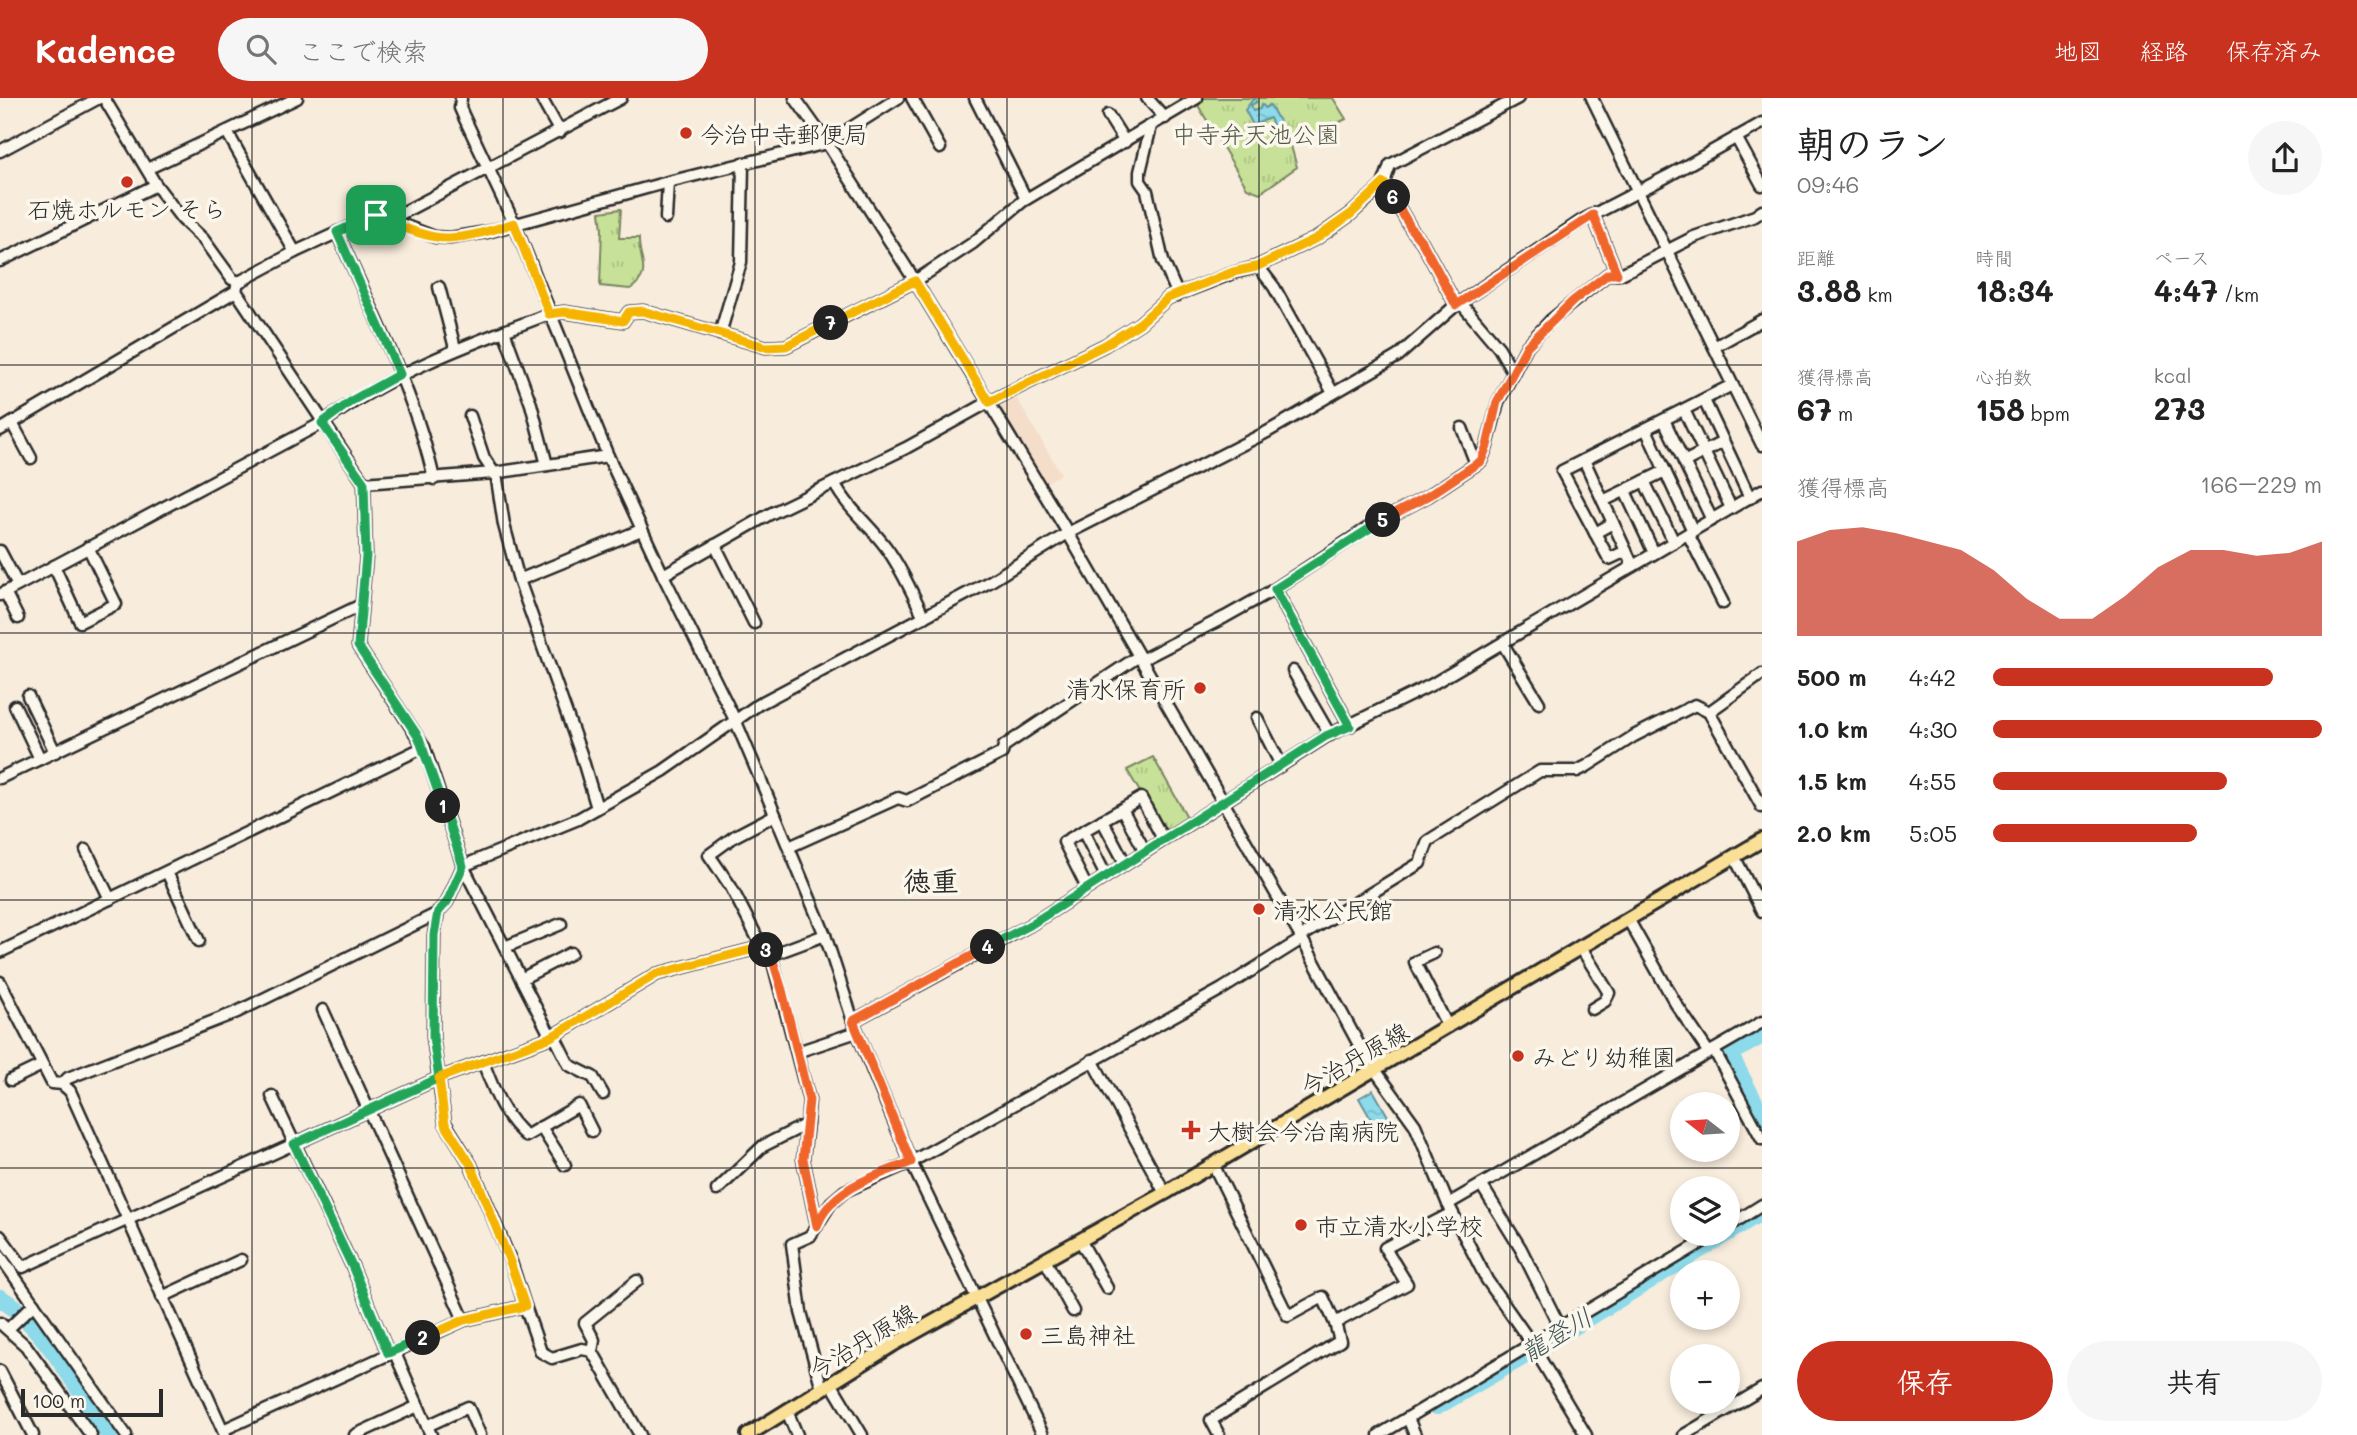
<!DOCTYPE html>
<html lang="ja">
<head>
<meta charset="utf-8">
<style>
  body { margin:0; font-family:Mali,"Klee One",sans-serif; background:#f6f6f6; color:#222; height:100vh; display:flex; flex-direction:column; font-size:26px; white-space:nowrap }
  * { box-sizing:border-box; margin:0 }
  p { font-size:23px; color:#767676 }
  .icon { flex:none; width:38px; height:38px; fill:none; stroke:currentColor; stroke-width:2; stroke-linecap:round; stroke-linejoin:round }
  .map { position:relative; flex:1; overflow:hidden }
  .panel { display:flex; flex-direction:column; background:#fff; width:595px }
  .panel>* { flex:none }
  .needle { width:46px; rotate:287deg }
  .buttons { position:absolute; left:1670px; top:994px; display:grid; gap:14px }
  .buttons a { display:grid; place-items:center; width:70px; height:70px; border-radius:50%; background:#fff; box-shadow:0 4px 10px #0003; font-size:35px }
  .scale { position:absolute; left:21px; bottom:18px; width:142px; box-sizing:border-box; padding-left:7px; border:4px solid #2b2b2b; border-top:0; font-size:19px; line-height:24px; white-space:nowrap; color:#2b2b2b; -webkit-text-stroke:5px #fbf7ec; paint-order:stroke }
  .pin { position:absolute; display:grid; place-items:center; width:60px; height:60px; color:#fff; margin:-30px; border-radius:14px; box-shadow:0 4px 10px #0006 }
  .km { position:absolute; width:35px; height:35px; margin:-18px; border-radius:50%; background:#222; color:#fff; font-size:19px; line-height:35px; text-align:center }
  .round { display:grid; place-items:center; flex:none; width:74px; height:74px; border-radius:37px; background:#f6f6f6 }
  .head { display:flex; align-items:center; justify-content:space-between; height:119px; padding:0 35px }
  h1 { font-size:38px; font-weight:700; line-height:52px }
  .metrics { display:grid; grid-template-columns:repeat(3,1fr); gap:10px; height:119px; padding:7px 35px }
  .metrics div { display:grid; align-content:center }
  .metrics b { font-size:30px; font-weight:700 }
  .metrics small { font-size:19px; font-weight:400 }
  .metrics p { font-size:19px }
  .chart { height:196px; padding:14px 35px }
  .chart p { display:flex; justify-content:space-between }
  .chart svg { width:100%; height:126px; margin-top:7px; fill:#c8321e; opacity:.7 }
  .button { display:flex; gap:14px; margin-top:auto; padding:14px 35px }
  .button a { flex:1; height:80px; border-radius:42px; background:#c8321e; color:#fff; font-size:28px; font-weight:700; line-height:80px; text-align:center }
  .button a+a { background:#f6f6f6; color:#222 }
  ul { padding:0 35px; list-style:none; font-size:23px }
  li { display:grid; grid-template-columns:112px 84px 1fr; align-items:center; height:52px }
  li i { height:18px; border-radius:9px; background:#c8321e }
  header { display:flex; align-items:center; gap:42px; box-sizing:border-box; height:98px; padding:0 35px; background:#c8321e; color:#fff }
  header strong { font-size:33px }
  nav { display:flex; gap:38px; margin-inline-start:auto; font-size:24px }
  .search { width:490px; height:63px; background:#f6f6f6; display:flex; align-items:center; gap:18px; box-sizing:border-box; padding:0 24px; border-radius:38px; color:#767676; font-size:26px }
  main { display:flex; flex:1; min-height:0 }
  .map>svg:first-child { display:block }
  .built { fill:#f4dec9 }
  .park { fill:url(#park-tufts); stroke:#798662; stroke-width:2 }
  .water { fill:url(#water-ripples); stroke:#65949e; stroke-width:2 }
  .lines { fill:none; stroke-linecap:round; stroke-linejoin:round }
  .river { stroke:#8cdaea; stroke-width:18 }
  .minor-casing { stroke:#2b2b2b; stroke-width:15 }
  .major-casing { stroke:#2b2b2b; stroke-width:18 }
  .minor { stroke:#fbf7ec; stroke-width:10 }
  .major { stroke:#fadf96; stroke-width:12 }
  .split-1-casing { stroke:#fff; stroke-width:14 }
  .split-2-casing { stroke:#fff; stroke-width:14 }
  .split-3-casing { stroke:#fff; stroke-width:14 }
  .split-4-casing { stroke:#fff; stroke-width:14 }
  .split-5-casing { stroke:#fff; stroke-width:14 }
  .split-6-casing { stroke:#fff; stroke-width:14 }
  .split-7-casing { stroke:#fff; stroke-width:14 }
  .split-8-casing { stroke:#fff; stroke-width:14 }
  .split-1 { stroke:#22a559; stroke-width:9 }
  .split-2 { stroke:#22a559; stroke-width:9 }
  .split-3 { stroke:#f5b400; stroke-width:9 }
  .split-4 { stroke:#f0652b; stroke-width:9 }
  .split-5 { stroke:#22a559; stroke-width:9 }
  .split-6 { stroke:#f0652b; stroke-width:9 }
  .split-7 { stroke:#f5b400; stroke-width:9 }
  .split-8 { stroke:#f5b400; stroke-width:9 }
  .grid { fill:none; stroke:#2b2b2b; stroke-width:2; stroke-opacity:0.55 }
  .poi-dot { fill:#c8321e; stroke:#fbf7ec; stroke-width:2.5 }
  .labels { text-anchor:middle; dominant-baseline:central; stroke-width:7; stroke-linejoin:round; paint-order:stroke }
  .poi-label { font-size:24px; fill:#2b2b2b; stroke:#fbf7ec; text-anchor:start }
  .park-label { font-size:24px; fill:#525846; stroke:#fbf7ec }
  .street-label { font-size:24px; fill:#2b2b2b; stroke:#fbf7ec }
  .water-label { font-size:26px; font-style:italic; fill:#43575b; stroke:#fbf7ec }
  .quarter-label { font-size:28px; font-weight:bold; fill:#2b2b2b; stroke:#fbf7ec }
</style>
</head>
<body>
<header>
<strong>Kadence</strong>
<div class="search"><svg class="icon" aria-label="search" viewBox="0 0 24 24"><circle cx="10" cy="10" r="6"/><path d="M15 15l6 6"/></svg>ここで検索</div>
<nav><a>地図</a><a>経路</a><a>保存済み</a></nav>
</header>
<main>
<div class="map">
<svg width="1762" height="1337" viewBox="0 0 1762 1337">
  <defs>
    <pattern id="park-tufts" width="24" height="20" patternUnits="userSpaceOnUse" patternTransform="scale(1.75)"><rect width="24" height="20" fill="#c7e198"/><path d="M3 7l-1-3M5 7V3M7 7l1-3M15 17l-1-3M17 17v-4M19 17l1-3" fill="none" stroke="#abc183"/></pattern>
    <pattern id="water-ripples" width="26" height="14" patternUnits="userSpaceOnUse" patternTransform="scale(1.75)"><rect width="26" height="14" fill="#8cdaea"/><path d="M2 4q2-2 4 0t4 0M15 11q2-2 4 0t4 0" fill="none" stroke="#79bbc9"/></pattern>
  </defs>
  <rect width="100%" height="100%" fill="#f8ecdc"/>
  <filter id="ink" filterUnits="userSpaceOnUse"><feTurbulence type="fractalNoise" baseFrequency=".0143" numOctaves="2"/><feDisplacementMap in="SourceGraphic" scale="14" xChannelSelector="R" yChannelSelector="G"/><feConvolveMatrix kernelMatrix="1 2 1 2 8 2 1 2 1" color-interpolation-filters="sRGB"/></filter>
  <g filter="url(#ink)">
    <!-- built -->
    <polygon class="built" points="1013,294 1061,376 1042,387 994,305"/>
    <!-- park -->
    <g class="park">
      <polygon points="1201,0 1333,0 1346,21 1291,48 1297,69 1260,95 1247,90 1196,4"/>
      <path d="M621 111 619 140H639C638 161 654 176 630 191L600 188 602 131 600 114Z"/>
      <polygon points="1153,659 1187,719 1167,732 1162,731 1127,672"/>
    </g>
    <!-- water -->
    <g class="water">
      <polygon points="1254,0 1257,4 1251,7 1253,13 1260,11 1262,6 1265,10 1270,7 1285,34 1272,40 1268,29 1273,27 1270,20 1253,27 1245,12"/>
      <polygon points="1373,992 1390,1022 1376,1030 1359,1000"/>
    </g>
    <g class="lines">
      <!-- river -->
      <g class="river">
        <polyline points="1762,937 1729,956 1762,1019"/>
        <polyline points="1727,1135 1762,1113"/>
        <path d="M0 1200C45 1227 79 1293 109 1337"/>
        <polyline points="1437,1308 1548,1244 1725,1136"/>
      </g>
      <defs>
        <g id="minor">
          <polyline points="104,0 156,87 182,121 203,141 232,181 239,184"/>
          <polyline points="461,0 460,10 464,19 514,125 608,358 663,477 736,624 759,678 825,837 853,923 872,971 911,1064 1043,1337"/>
          <polyline points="541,0 560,34"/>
          <polyline points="795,0 827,45 915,183 1068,435 1302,841 1365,958 1415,1027 1448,1106 1487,1182 1529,1242 1586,1337"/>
          <polyline points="912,0 940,50"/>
          <polyline points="975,0 1026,101"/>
          <polyline points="1147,0 1165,20"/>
          <polyline points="1592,0 1762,347"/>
          <polyline points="1108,17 1125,44"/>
          <polyline points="1151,28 1140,74 1140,83 1147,93 1163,163 1178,197"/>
          <polyline points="227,34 295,154"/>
          <polyline points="1736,39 1762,87"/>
          <polyline points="0,53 99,0"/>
          <polyline points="147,71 297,0"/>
          <polyline points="1384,84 1412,132 1422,144 1456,207"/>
          <polyline points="1593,117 1617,176"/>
          <polyline points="666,120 668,84"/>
          <polyline points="387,123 621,0"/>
          <path d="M337 134C372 214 415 295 434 381"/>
          <polyline points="0,163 156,87"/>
          <polyline points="1258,168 1274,189 1333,295"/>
          <polyline points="239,184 295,154 376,117 435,139 450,140 487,134 668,84 827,45 898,0"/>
          <polyline points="439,189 455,250"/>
          <polyline points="236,193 364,385 366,458 358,548 424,649 463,768 551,939"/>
          <polyline points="1460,204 1499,250 1513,274"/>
          <polyline points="504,233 531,306 547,367"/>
          <polyline points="720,236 741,164 743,65"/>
          <polyline points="1714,249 1762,222"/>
          <polyline points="1704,302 1750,400"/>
          <polyline points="1684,312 1731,410"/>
          <polyline points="470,318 484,360 494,375"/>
          <polyline points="1664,322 1712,422"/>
          <polyline points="12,325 31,360"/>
          <polyline points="1462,330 1476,366"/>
          <polyline points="0,332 236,193 237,188"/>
          <polyline points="1584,362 1562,373 1609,461 1626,453"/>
          <polyline points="1684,364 1723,344"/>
          <polyline points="1665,373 1693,433"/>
          <polyline points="496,375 504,427 519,482 581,656 597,710"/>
          <polyline points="1644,383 1674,444"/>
          <polyline points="364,385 494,375 608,358"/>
          <path d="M834 385C849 412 867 424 885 448 901 469 912 495 924 519"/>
          <polyline points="1625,393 1654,455"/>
          <polyline points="1603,403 1665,373 1646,331"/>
          <polyline points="1595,435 1613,425"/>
          <polyline points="1688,436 1723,505"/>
          <polyline points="715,447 754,525"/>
          <polyline points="0,453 18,487"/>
          <polyline points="54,468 80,524 116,506 88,449"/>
          <polyline points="1633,468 1584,362 1732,287"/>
          <polyline points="663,477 770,416 906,350 989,304 1105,247 1140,225 1168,200 1233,175 1256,169 1317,140 1351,116 1383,87 1390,67 1518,0"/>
          <polyline points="519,482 641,432"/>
          <polyline points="1275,491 1350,628"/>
          <polyline points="5,494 18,520"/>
          <path d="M0 497 322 325C393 274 468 246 549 216L564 214 623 223 629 214 643 213 766 249 786 248 915 183 973 145 1023 103 1197 0"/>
          <polyline points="1503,546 1539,605"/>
          <polyline points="1141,562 1225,519 1275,491 1368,430 1428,398 1481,363 1487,348 1498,304 1527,248 1551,222 1608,176 1621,176 1694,139 1755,118 1762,113"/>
          <polyline points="1293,573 1330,637"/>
          <polyline points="1762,576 1709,614 1762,709"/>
          <polyline points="28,598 55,654"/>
          <polyline points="15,608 40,661"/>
          <polyline points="1257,620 1281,667"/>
          <polyline points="0,680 361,507"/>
          <polyline points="1122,711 1145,753"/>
          <polyline points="1102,722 1125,765"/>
          <polyline points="1083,733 1106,778"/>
          <polyline points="789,749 898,700 907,703 1002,655 1004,648 1139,558"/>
          <polyline points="86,752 110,801"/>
          <polyline points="1734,758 1762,813"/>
          <polyline points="167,774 199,843"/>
          <polyline points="1087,790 1064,744 1141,700 1163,741"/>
          <polyline points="438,814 434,837 433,939 445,1025 471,1067 511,1164 525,1208"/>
          <polyline points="1628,821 1676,906 1709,955"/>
          <polyline points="1300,839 1420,765 1428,743 1540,673 1577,673 1587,668 1634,638 1695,607 1709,614"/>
          <polyline points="1580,848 1609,895 1605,903 1592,911"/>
          <polyline points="505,849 561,826"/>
          <polyline points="762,849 731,789 709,757 735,738 775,717"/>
          <polyline points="0,854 424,649"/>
          <polyline points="1434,855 1415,864 1448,929"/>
          <polyline points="521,881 571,855"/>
          <polyline points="0,884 52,985 62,986 70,993 225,1337"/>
          <polyline points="323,912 464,1222"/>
          <polyline points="853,923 1030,827 1327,638 1431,587 1762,392"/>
          <polyline points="554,937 569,967 593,979 603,996"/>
          <polyline points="1714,952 1762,1041"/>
          <polyline points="797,954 857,934"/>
          <polyline points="1092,962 1165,1095"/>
          <path d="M483 964C494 992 502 1017 526 1038L579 1007 592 1033"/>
          <polyline points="11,982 42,967"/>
          <polyline points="62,986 68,980 237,914 436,816 447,804 463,768 578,721 663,673 759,606 991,483 1068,435 1267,334 1398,258 1456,207 1581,123 1668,78 1762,25"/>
          <polyline points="272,998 353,1170 388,1255"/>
          <polyline points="807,1026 803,1061 817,1128"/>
          <polyline points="541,1029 565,1067"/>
          <polyline points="1213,1066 1288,1218 1323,1199 1335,1225 1340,1243 1211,1322 1219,1337"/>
          <polyline points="1482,1088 1521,1151 1560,1229"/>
          <polyline points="717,1092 763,1048 807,1026 809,1002 771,857"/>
          <polyline points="1448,1106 1762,924"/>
          <polyline points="1727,1129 1762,1107"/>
          <polyline points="0,1138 23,1169 439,980 551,939 657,876 762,849 771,857 825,837"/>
          <polyline points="1080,1142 1107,1190"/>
          <polyline points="0,1158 126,1337"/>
          <polyline points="1045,1162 1073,1213"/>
          <polyline points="162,1199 241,1162"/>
          <polyline points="0,1225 26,1248 91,1337"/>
          <polyline points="1335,1225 1407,1186 1385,1150 1452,1115"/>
          <polyline points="8,1231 34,1206"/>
          <polyline points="394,1253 431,1337"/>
          <polyline points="592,1253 594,1242 585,1225 637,1183"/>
          <polyline points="0,1273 33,1337"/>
          <polyline points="831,1285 862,1337"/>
          <polyline points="822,1291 801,1214 792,1146 810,1138 831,1105 845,1093 911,1064 1222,891 1302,841"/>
          <polyline points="787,1313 797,1337"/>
          <polyline points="1408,1320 1415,1337"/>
          <polyline points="427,1328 468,1309 480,1337"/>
          <polyline points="223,1332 464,1222 525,1208 541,1254 552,1260 582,1251 592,1253 640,1337"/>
          <polyline points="355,1337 418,1308"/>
          <polyline points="1379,1337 1716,1136"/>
          <polyline points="1684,1337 1762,1291"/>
        </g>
        <polyline id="major" points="748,1337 894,1246 1165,1095 1762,742"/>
      </defs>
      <!-- minor casing -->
      <use href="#minor" class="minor-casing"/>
      <!-- major casing -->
      <use href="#major" class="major-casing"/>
      <!-- minor -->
      <use href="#minor" class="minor"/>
      <!-- major -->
      <use href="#major" class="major"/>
    </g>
  </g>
  <g class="lines" filter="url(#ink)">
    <defs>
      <polyline id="split-1" points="376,117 337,134 400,276 353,302 322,325 364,385 366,458 358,548 419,640 443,708"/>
      <polyline id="split-2" points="423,1240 388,1255 353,1170 294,1046 439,980 433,939 434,837 438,814 447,804 463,768 443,708"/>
      <polyline id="split-3" points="423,1240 464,1222 525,1208 510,1164 471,1067 445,1026 439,980 551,939 657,876 762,849 766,852"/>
      <path id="split-4" d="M766 852 771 856 782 892 809 1002 803 1061 817 1128C832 1089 876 1078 911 1064L853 923 988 849"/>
      <polyline id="split-5" points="988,849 1030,827 1326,638 1350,628 1275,491 1383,422"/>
      <polyline id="split-6" points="1383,422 1428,398 1481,363 1487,348 1497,304 1527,248 1573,203 1608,176 1617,176 1593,117 1456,207 1422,144 1412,132 1393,99"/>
      <polyline id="split-7" points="831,225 915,183 989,304 1105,247 1140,225 1168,200 1233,174 1256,169 1317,140 1351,116 1384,85 1393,99"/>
      <path id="split-8" d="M376 117C396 127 426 141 449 140 471 139 493 132 514 125L549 216 564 214 623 223 629 214 643 213 766 249 786 248 831 225"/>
    </defs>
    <!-- split-1 casing -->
    <use href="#split-1" class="split-1-casing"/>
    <!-- split-2 casing -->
    <use href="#split-2" class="split-2-casing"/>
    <!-- split-3 casing -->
    <use href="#split-3" class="split-3-casing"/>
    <!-- split-4 casing -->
    <use href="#split-4" class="split-4-casing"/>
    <!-- split-5 casing -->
    <use href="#split-5" class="split-5-casing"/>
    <!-- split-6 casing -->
    <use href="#split-6" class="split-6-casing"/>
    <!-- split-7 casing -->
    <use href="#split-7" class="split-7-casing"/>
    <!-- split-8 casing -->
    <use href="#split-8" class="split-8-casing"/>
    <!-- split-1 -->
    <use href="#split-1" class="split-1"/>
    <!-- split-2 -->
    <use href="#split-2" class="split-2"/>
    <!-- split-3 -->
    <use href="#split-3" class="split-3"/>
    <!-- split-4 -->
    <use href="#split-4" class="split-4"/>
    <!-- split-5 -->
    <use href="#split-5" class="split-5"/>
    <!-- split-6 -->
    <use href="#split-6" class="split-6"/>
    <!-- split-7 -->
    <use href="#split-7" class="split-7"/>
    <!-- split-8 -->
    <use href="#split-8" class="split-8"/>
  </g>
  <!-- grid -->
  <path class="grid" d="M252 0V1337M503 0V1337M755 0V1337M1007 0V1337M1259 0V1337M1510 0V1337M0 267H1762M0 535H1762M0 802H1762M0 1070H1762"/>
  <!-- markers -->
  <g class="poi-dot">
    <circle cx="686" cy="35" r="7"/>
    <circle cx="127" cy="84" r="7"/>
    <circle cx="1200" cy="590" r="7"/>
    <circle cx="1259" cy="811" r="7"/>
    <circle cx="1518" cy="958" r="7"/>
    <path d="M1187.5 1021.5h7v7h7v7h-7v7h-7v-7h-7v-7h7z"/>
    <circle cx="1301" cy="1127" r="7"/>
    <circle cx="1026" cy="1236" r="7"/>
  </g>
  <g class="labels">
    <!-- poi labels -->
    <g class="poi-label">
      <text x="700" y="35">今治中寺郵便局</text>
      <text x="127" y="110" text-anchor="middle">石焼ホルモン そら</text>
      <text x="1186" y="590" text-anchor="end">清水保育所</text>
      <text x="1273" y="811">清水公民館</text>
      <text x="1532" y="958">みどり幼稚園</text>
      <text x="1207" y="1032">大樹会今治南病院</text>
      <text x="1315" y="1127">市立清水小学校</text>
      <text x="1040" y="1236">三島神社</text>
    </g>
    <!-- park labels -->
    <g class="park-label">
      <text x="1256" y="35">中寺弁天池公園</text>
    </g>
    <!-- street labels -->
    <g class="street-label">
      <text transform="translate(1354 960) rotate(-30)">今治丹原線</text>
      <text transform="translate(862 1242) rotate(-31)">今治丹原線</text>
    </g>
    <!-- water labels -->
    <g class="water-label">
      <text transform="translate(1556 1236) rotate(-31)">龍登川</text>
    </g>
    <!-- quarter labels -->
    <g class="quarter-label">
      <text x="931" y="782">徳重</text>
    </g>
  </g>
</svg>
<div class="buttons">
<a><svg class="needle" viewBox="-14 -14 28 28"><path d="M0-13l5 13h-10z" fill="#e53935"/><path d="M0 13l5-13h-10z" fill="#767676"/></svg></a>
<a><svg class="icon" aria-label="layers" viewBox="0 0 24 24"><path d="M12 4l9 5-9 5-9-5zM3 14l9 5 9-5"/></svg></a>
<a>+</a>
<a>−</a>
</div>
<div class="scale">100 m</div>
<div class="pin" style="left:376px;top:117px;background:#1e9e55"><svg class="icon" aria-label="arrive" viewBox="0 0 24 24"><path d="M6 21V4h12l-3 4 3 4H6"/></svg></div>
<b class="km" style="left:443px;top:708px">1</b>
<b class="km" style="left:423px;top:1240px">2</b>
<b class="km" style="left:766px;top:852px">3</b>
<b class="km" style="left:988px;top:849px">4</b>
<b class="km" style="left:1383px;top:422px">5</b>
<b class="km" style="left:1393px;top:99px">6</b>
<b class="km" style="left:831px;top:225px">7</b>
</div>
<section class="panel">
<div class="head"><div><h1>朝のラン</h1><p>09:46</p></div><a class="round"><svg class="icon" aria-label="share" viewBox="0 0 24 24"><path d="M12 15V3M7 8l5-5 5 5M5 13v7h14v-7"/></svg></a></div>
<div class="metrics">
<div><p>距離</p><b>3.88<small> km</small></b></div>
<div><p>時間</p><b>18:34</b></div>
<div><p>ペース</p><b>4:47<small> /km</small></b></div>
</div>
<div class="metrics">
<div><p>獲得標高</p><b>67<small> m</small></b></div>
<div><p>心拍数</p><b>158<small> bpm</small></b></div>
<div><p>kcal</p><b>273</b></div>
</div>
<div class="chart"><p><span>獲得標高</span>166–229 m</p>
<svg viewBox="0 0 160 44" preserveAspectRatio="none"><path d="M0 44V11L10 7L20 6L30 8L40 11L50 14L60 21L70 31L80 38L90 38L100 30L110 20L120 14L130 14L140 16L150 15L160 11V44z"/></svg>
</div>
<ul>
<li><b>500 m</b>4:42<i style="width:85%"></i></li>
<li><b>1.0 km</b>4:30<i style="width:100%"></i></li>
<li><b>1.5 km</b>4:55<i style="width:71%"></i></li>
<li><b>2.0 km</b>5:05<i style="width:62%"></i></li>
</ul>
<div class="button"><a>保存</a><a>共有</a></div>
</section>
</main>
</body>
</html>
